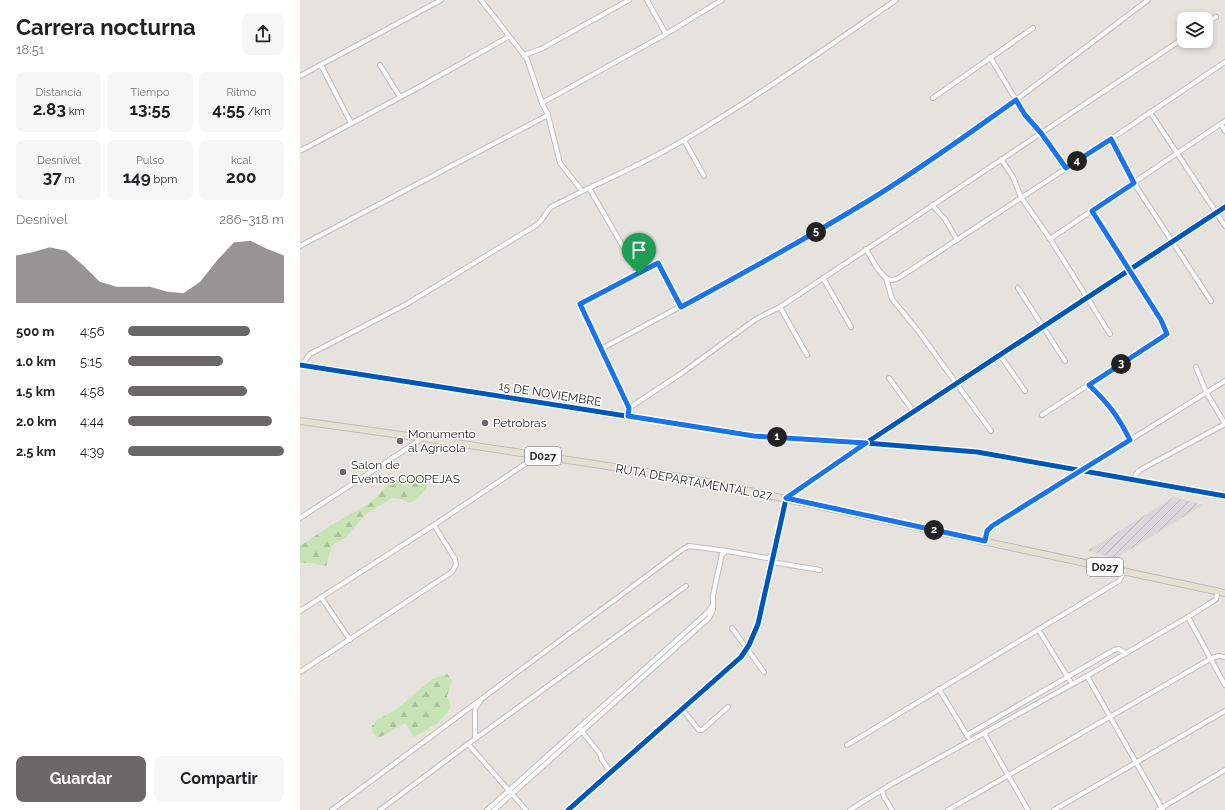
<!DOCTYPE html>
<html lang="es">
<head>
<meta charset="utf-8">
<style>
  body { margin:0; font-family:Raleway,sans-serif; background:#f6f6f6; color:#202124; height:100vh; display:flex; flex-direction:column; font-size:15px; white-space:nowrap }
  * { box-sizing:border-box; margin:0 }
  p { font-size:13px; color:#757577 }
  .icon { flex:none; width:22px; height:22px; fill:none; stroke:currentColor; stroke-width:2; stroke-linecap:round; stroke-linejoin:round }
  .map { position:relative; flex:1; overflow:hidden }
  .sheet { display:flex; flex-direction:column; background:#fff; width:300px }
  .sheet>* { flex:none }
  .controls { position:absolute; left:877px; top:12px; display:grid; gap:8px }
  .controls a { display:grid; place-items:center; width:36px; height:36px; border-radius:8px; background:#fff; box-shadow:0 2px 6px #0003; font-size:20px }
  .pin { position:absolute; display:grid; place-items:center; width:34px; height:34px; color:#fff; margin:-41px -17px; border-radius:50% 50% 50% 0; rotate:-45deg; box-shadow:0 0 4px #0007 }
  .pin .icon { rotate:45deg }
  .km { position:absolute; width:20px; height:20px; margin:-10px; border-radius:50%; background:#222; color:#fff; font-size:11px; line-height:20px; text-align:center }
  .round { display:grid; place-items:center; flex:none; width:42px; height:42px; border-radius:8px; background:#f6f6f6 }
  .head { display:flex; align-items:center; justify-content:space-between; height:68px; padding:0 16px }
  h1 { font-size:22px; font-weight:700; line-height:30px }
  .figures { display:grid; grid-template-columns:repeat(3,1fr); gap:6px; height:68px; padding:4px 16px }
  .figures div { display:grid; align-content:center; border-radius:8px; background:#f6f6f6; text-align:center }
  .figures b { font-size:17px; font-weight:700 }
  .figures small { font-size:11px; font-weight:400 }
  .figures p { font-size:11px }
  .chart { height:112px; padding:8px 16px }
  .chart p { display:flex; justify-content:space-between }
  .chart svg { width:100%; height:72px; margin-top:4px; fill:#6a6967; opacity:.7 }
  .primary-button { display:flex; gap:8px; margin-top:auto; padding:8px 16px }
  .primary-button a { flex:1; height:46px; border-radius:8px; background:#6a6967; color:#fff; font-size:16px; font-weight:700; line-height:46px; text-align:center }
  .primary-button a+a { background:#f6f6f6; color:#202124 }
  ul { padding:0 16px; list-style:none; font-size:13px }
  li { display:grid; grid-template-columns:64px 48px 1fr; align-items:center; height:30px }
  li i { height:10px; border-radius:5px; background:#6a6967 }
  main { display:flex; flex:1; min-height:0 }
  .map>svg:first-child { display:block }
  .industrial { fill:url(#industrial-furrows) }
  .forest { fill:url(#forest-firs) }
  .lines { fill:none; stroke-linecap:round; stroke-linejoin:round }
  .street-casing { stroke:#bfbebf; stroke-width:6 }
  .secondary-casing { stroke:#bfbebf; stroke-width:8 }
  .primary-casing { stroke:#bfbdbc; stroke-width:8 }
  .street { stroke:#fbfbfa; stroke-width:4 }
  .secondary { stroke:#fbfbfa; stroke-width:5.5 }
  .primary { stroke:#e5e1d2; stroke-width:6 }
  .cycleway-casing { stroke:#fff; stroke-width:8 }
  .cycleway { stroke:#0057b8; stroke-width:5 }
  .route-casing { stroke:#fff; stroke-width:8 }
  .route { stroke:#1a73e8; stroke-width:5 }
  .poi-dot { fill:#6a6967; stroke:#fff; stroke-width:1.5 }
  .labels { text-anchor:middle; dominant-baseline:central; stroke-width:3; stroke-linejoin:round; paint-order:stroke }
  .shield { fill:#fff; stroke:#686868; stroke-width:1 }
  .shield-label { font-size:11px; font-weight:bold; fill:#282828 }
  .street-label { font-size:12px; fill:#282828; stroke:#fff }
  .poi-label { font-size:12px; fill:#282828; stroke:#fff; text-anchor:start }
</style>
</head>
<body>
<main>
<section class="sheet">
<div class="head"><div><h1>Carrera nocturna</h1><p>18:51</p></div><a class="round"><svg class="icon" aria-label="share" viewBox="0 0 24 24"><path d="M12 15V3M7 8l5-5 5 5M5 13v7h14v-7"/></svg></a></div>
<div class="figures">
<div><p>Distancia</p><b>2.83<small> km</small></b></div>
<div><p>Tiempo</p><b>13:55</b></div>
<div><p>Ritmo</p><b>4:55<small> /km</small></b></div>
</div>
<div class="figures">
<div><p>Desnivel</p><b>37<small> m</small></b></div>
<div><p>Pulso</p><b>149<small> bpm</small></b></div>
<div><p>kcal</p><b>200</b></div>
</div>
<div class="chart"><p><span>Desnivel</span>286–318 m</p>
<svg viewBox="0 0 160 44" preserveAspectRatio="none"><path d="M0 44V15L10 13L20 10L30 12L40 21L50 31L60 34L70 34L80 34L90 37L100 38L110 31L120 18L130 7L140 6L150 11L160 15V44z"/></svg>
</div>
<ul>
<li><b>500 m</b>4:56<i style="width:78%"></i></li>
<li><b>1.0 km</b>5:15<i style="width:61%"></i></li>
<li><b>1.5 km</b>4:58<i style="width:76%"></i></li>
<li><b>2.0 km</b>4:44<i style="width:92%"></i></li>
<li><b>2.5 km</b>4:39<i style="width:100%"></i></li>
</ul>
<div class="primary-button"><a>Guardar</a><a>Compartir</a></div>
</section>
<div class="map">
<svg width="925" height="810" viewBox="0 0 925 810">
  <defs>
    <pattern id="industrial-furrows" width="10" height="10" patternUnits="userSpaceOnUse"><rect width="10" height="10" fill="#d9d7d9"/><path d="M-1 1l2-2M0 10L10 0M9 11l2-2" fill="none" stroke="#bab9ba"/></pattern>
    <pattern id="forest-firs" width="22" height="20" patternUnits="userSpaceOnUse"><rect width="22" height="20" fill="#c7e2b5"/><path d="M5 1l3.5 6h-7zM16 11l3.5 6h-7z" fill="#abc29c"/></pattern>
  </defs>
  <rect width="100%" height="100%" fill="#e6e2dd"/>
  <!-- industrial -->
  <polygon class="industrial" points="874,497 903,505 816,558 787,551"/>
  <!-- forest -->
  <g class="forest">
    <polygon points="114,474 122,475 127,481 127,488 116,500 109,503 102,499 92,498 66,514 45,538 32,545 26,566 11,563 0,563 0,546 30,526 70,503 92,481"/>
    <path d="M147 674 152 680 147 696 151 706C146 718 126 732 113 737L106 723C95 726 89 734 78 738L73 733 72 726 77 720 97 709 132 679Z"/>
  </g>
  <g class="lines">
    <defs>
      <g id="street">
        <polyline points="181,0 227,59 242,103 248,115 260,163 282,191"/>
        <polyline points="347,0 366,34"/>
        <polyline points="906,23 916,17"/>
        <polyline points="224,55 241,49 329,0"/>
        <polyline points="690,57 725,115 741,133 766,169"/>
        <polyline points="21,65 51,123"/>
        <polyline points="80,65 100,97"/>
        <polyline points="0,76 141,0"/>
        <polyline points="633,98 733,28"/>
        <polyline points="242,103 366,34 422,0"/>
        <polyline points="850,112 925,226"/>
        <polyline points="921,124 925,131"/>
        <polyline points="811,139 834,183 911,301"/>
        <polyline points="384,140 404,176"/>
        <polyline points="0,151 121,86 208,37"/>
        <polyline points="701,159 713,177 721,197 750,239 810,334"/>
        <polyline points="632,205 645,219 657,240"/>
        <polyline points="750,239 925,121"/>
        <polyline points="0,246 248,115"/>
        <path d="M566 249C571 257 581 279 591 280 594 280 598 278 600 277L811 139 925 62"/>
        <path d="M339 274 289 188C321 173 354 158 384 140 457 97 526 48 596 0"/>
        <polyline points="523,278 551,327"/>
        <polyline points="586,278 592,299 619,332 691,431"/>
        <polyline points="718,288 765,361"/>
        <polyline points="381,307 358,263 280,304 301,349 471,258 569,200 614,171 716,100 848,0"/>
        <polyline points="480,307 507,355"/>
        <polyline points="301,349 329,408"/>
        <polyline points="700,355 725,391"/>
        <path d="M3 366 4 362 10 354 105 305 235 226C243 221 245 213 251 207L289 188"/>
        <polyline points="589,378 614,412"/>
        <path d="M789 385C808 403 818 416 830 439"/>
        <polyline points="742,415 867,334 861,320 792,211"/>
        <polyline points="328,416 329,408 382,373 456,319 480,307 884,38"/>
        <polyline points="834,480 836,474 840,470 925,424 906,392 896,367"/>
        <polyline points="0,518 123,438"/>
        <polyline points="685,541 687,531 692,526 925,381"/>
        <polyline points="472,562 520,570"/>
        <polyline points="21,597 50,640"/>
        <polyline points="0,611 134,525 237,456"/>
        <polyline points="888,617 925,685"/>
        <polyline points="432,628 464,672"/>
        <polyline points="738,629 772,684"/>
        <polyline points="0,672 152,572 156,565 155,559 134,525"/>
        <polyline points="787,676 863,810"/>
        <polyline points="639,689 668,737"/>
        <polyline points="382,709 399,730 402,730 428,707"/>
        <polyline points="280,729 300,754 302,760 311,772"/>
        <polyline points="684,733 728,810"/>
        <polyline points="667,735 814,650 819,649 825,653"/>
        <polyline points="175,738 175,709 181,700"/>
        <polyline points="168,744 386,586"/>
        <polyline points="547,745 819,581 824,571"/>
        <polyline points="582,790 584,797 592,810"/>
        <polyline points="32,810 383,549 389,546 427,551"/>
        <polyline points="80,810 168,744 226,810"/>
        <polyline points="187,810 408,612 412,606"/>
        <polyline points="194,810 409,618 413,610 413,595 422,554 427,551 467,558 473,555"/>
        <polyline points="268,810 441,657 449,645 458,624 486,499"/>
        <polyline points="550,810 590,785 787,676 888,617 912,602 916,599 918,591"/>
        <polyline points="648,810 912,658 919,656 925,657"/>
        <polyline points="754,810 925,711"/>
        <polyline points="858,810 925,770"/>
      </g>
      <g id="secondary">
        <polyline points="0,365 454,436 566,443 677,452 925,496"/>
        <polyline points="486,499 566,443 925,207"/>
      </g>
      <polyline id="primary" points="0,421 123,438 393,479 925,593"/>
    </defs>
    <!-- street casing -->
    <use href="#street" class="street-casing"/>
    <!-- secondary casing -->
    <use href="#secondary" class="secondary-casing"/>
    <!-- primary casing -->
    <use href="#primary" class="primary-casing"/>
    <!-- street -->
    <use href="#street" class="street"/>
    <!-- secondary -->
    <use href="#secondary" class="secondary"/>
    <!-- primary -->
    <use href="#primary" class="primary"/>
    <defs>
      <g id="cycleway">
        <polyline points="0,365 454,436 566,443 677,452 925,496"/>
        <polyline points="268,810 441,657 449,645 458,624 486,499 566,443 925,207"/>
      </g>
    </defs>
    <!-- cycleway casing -->
    <use href="#cycleway" class="cycleway-casing"/>
    <!-- cycleway -->
    <use href="#cycleway" class="cycleway"/>
  </g>
  <g class="lines">
    <defs>
      <path id="route" d="M716 100 725 115 741 133 766 168 811 139 834 183 792 211 861 320 867 334 789 385C808 403 818 416 830 440L692 526 687 531 685 541 486 498 566 443 454 436 328 416 329 408 280 304 358 263 381 307C444 273 507 238 568 201 619 170 668 134 716 100Z"/>
    </defs>
    <!-- route casing -->
    <use href="#route" class="route-casing"/>
    <!-- route -->
    <use href="#route" class="route"/>
  </g>
  <!-- markers -->
  <g class="poi-dot">
    <circle cx="185" cy="423" r="4"/>
    <circle cx="100" cy="441" r="4"/>
    <circle cx="43" cy="472" r="4"/>
  </g>
  <g class="labels">
    <!-- shield labels -->
    <g class="shield">
      <rect x="225" y="447" width="36" height="18" rx="3"/>
      <rect x="787" y="558" width="36" height="18" rx="3"/>
    </g>
    <g class="shield-label">
      <text x="243" y="456">D027</text>
      <text x="805" y="567">D027</text>
    </g>
    <!-- street labels -->
    <g class="street-label">
      <text transform="translate(250 394) rotate(9)">15 DE NOVIEMBRE</text>
      <text transform="translate(394 482) rotate(10)">RUTA DEPARTAMENTAL 027</text>
    </g>
    <!-- poi labels -->
    <g class="poi-label">
      <text x="193" y="423">Petrobras</text>
      <text x="108" y="434">Monumento<tspan x="108" dy="14">al Agricola</tspan></text>
      <text x="51" y="465">Salon de<tspan x="51" dy="14">Eventos COOPEJAS</tspan></text>
    </g>
  </g>
</svg>
<div class="controls">
<a><svg class="icon" aria-label="layers" viewBox="0 0 24 24"><path d="M12 4l9 5-9 5-9-5zM3 14l9 5 9-5"/></svg></a>
</div>
<div class="pin" style="left:339px;top:274px;background:#1e9e55"><svg class="icon" aria-label="arrive" viewBox="0 0 24 24"><path d="M6 21V4h12l-3 4 3 4H6"/></svg></div>
<b class="km" style="left:477px;top:437px">1</b>
<b class="km" style="left:634px;top:530px">2</b>
<b class="km" style="left:821px;top:364px">3</b>
<b class="km" style="left:777px;top:161px">4</b>
<b class="km" style="left:516px;top:232px">5</b>
</div>
</main>
</body>
</html>
